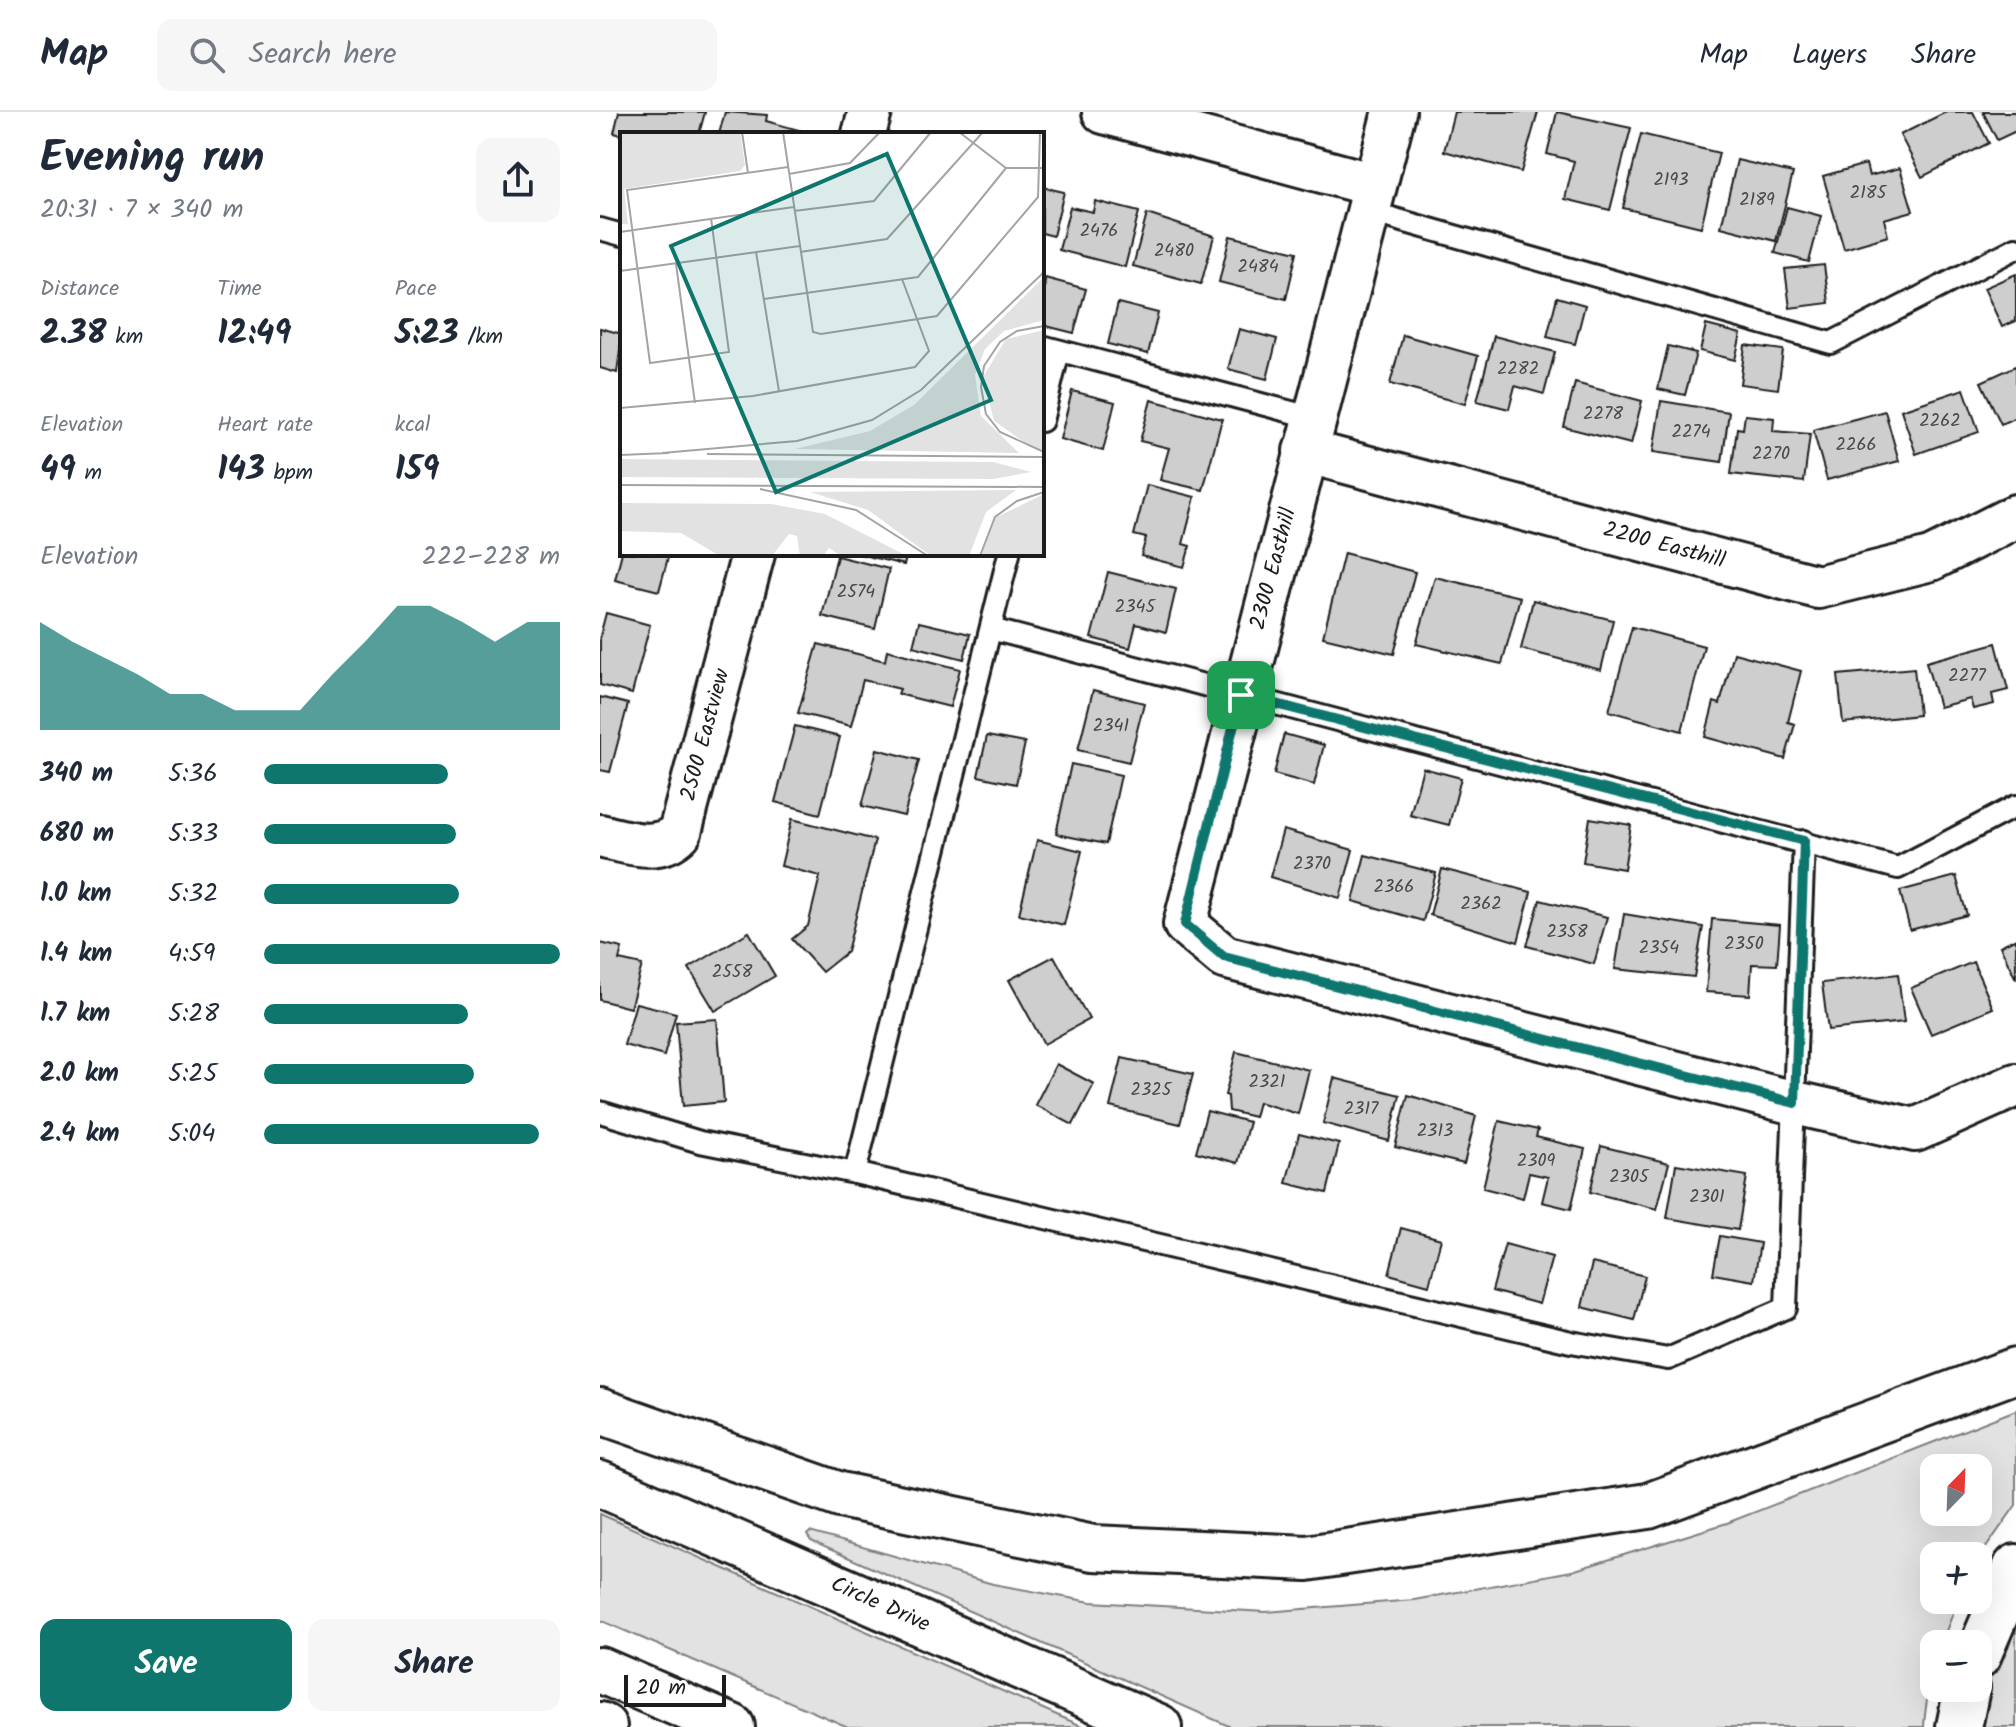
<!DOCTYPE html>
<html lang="en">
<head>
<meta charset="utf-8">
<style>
  body { margin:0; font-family:Kalam,sans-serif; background:#f6f6f7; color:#1f2937; height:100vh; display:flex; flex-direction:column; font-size:30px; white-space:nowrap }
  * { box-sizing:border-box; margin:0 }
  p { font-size:26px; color:#747a83 }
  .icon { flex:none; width:44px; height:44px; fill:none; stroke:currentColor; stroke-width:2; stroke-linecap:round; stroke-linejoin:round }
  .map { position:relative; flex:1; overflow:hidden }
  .drawer { display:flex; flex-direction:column; background:#fff; width:600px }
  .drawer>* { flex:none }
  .needle { width:52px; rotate:23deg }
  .controls { position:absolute; left:1320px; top:1342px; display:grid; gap:16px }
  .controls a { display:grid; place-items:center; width:72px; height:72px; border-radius:16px; background:#fff; box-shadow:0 8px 32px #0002; font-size:40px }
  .scale { position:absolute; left:24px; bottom:20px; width:102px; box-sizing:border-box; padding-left:8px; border:4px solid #1c1c1c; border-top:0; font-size:22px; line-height:28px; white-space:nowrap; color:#1c1c1c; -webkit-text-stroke:6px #fff; paint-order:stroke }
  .pin { position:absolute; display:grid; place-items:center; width:68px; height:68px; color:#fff; margin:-34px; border-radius:16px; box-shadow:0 4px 12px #0006 }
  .round { display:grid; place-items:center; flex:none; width:84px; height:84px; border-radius:16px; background:#f6f6f7 }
  .head { display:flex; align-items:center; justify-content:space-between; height:136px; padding:0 40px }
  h1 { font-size:44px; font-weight:700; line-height:60px }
  .stats { display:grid; grid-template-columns:repeat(3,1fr); gap:12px; height:136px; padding:8px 40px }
  .stats div { display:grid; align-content:center }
  .stats b { font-size:34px; font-weight:700 }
  .stats small { font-size:22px; font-weight:400 }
  .stats p { font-size:22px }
  .chart { height:224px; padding:16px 40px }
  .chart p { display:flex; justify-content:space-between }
  .chart svg { width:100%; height:144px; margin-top:8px; fill:#0f766e; opacity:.7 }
  .cta { display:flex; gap:16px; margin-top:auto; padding:16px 40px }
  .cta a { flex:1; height:92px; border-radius:16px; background:#0f766e; color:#fff; font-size:32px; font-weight:700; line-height:92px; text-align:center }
  .cta a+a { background:#f6f6f7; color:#1f2937 }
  ul { padding:0 40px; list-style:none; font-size:26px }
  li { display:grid; grid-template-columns:128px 96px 1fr; align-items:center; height:60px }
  li i { height:20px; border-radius:10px; background:#0f766e }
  header { display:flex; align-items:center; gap:48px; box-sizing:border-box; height:112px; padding:0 40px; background:#fff; border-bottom:2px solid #e0e1e3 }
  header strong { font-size:38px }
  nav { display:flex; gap:44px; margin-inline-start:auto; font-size:28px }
  .search { width:560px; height:72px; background:#f6f6f7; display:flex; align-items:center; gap:20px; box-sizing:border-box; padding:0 28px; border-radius:16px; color:#747a83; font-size:30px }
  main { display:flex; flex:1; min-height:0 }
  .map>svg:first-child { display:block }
  .green { fill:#e2e2e2; stroke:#7f7f7f; stroke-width:2; fill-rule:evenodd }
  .building { fill:#cecece; stroke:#1c1c1c; stroke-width:2 }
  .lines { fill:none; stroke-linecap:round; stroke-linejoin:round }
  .service-casing { stroke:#1c1c1c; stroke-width:26 }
  .minor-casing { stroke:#1c1c1c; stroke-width:48 }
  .motorway-casing { stroke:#1c1c1c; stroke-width:50 }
  .service { stroke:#fff; stroke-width:20 }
  .minor { stroke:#fff; stroke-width:42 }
  .motorway { stroke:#fff; stroke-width:44 }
  .route-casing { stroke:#fff; stroke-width:16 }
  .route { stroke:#0f766e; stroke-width:10 }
  .labels { text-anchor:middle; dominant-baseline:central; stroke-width:8; stroke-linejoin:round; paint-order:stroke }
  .number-label { font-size:18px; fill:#484848 }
  .street-label { font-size:22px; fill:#1c1c1c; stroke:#fff }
  .inset-road { fill:none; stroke:#a4a4a4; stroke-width:2 }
  .view { fill:#0f766e; fill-opacity:0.15; stroke:#0f766e; stroke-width:4 }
  .inset-edge { fill:none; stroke:#1c1c1c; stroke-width:4 }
</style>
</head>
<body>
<header>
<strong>Map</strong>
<div class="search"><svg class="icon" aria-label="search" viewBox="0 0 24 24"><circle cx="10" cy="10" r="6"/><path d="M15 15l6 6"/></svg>Search here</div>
<nav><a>Map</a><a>Layers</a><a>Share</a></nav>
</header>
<main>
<section class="drawer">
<div class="head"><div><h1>Evening run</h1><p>20:31 · 7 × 340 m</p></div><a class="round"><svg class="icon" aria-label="share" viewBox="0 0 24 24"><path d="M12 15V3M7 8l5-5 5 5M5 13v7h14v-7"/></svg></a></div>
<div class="stats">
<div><p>Distance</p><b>2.38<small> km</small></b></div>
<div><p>Time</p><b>12:49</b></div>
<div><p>Pace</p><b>5:23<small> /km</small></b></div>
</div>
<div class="stats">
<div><p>Elevation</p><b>49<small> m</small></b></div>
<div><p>Heart rate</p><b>143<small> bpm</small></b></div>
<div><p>kcal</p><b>159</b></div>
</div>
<div class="chart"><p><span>Elevation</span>222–228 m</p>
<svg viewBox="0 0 160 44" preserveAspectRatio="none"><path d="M0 44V11L10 17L20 22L30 27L40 33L50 33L60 38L70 38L80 38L90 27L100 17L110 6L120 6L130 11L140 17L150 11L160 11V44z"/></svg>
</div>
<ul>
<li><b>340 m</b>5:36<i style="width:62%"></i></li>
<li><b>680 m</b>5:33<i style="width:65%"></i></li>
<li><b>1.0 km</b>5:32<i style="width:66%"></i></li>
<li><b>1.4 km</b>4:59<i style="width:100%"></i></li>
<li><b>1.7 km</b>5:28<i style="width:69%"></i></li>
<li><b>2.0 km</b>5:25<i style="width:71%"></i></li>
<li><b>2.4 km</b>5:04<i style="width:93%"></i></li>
</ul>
<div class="cta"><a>Save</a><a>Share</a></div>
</section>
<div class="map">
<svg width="1416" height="1615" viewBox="0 0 1416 1615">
  <rect width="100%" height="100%" fill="#fff"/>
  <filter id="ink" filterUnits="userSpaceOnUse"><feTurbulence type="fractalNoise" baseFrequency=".0125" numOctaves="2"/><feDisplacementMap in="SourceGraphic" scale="16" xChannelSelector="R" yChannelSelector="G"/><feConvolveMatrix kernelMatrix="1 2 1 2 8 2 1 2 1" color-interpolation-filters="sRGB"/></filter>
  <g filter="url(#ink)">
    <!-- green -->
    <g class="green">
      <path d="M1416 1298V1393L1378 1447 1334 1444V1488H1358L1341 1532H1334C1334 1561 1325 1587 1324 1615H631L211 1429 207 1423 210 1420 393 1472 491 1490 666 1500 814 1488 972 1459 1127 1411ZM1334 1356H1378V1400H1334Z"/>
      <polygon points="0,1402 484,1615 248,1615 0,1508"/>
      <polygon points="1416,1483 1416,1615 1372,1615 1390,1543"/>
    </g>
    <!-- building -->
    <g class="building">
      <polygon points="19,0 105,0 99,22 22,23 14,21"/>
      <polygon points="125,0 167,3 166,9 202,19 201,22 119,22"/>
      <polygon points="854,0 938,0 921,60 844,39"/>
      <polygon points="957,0 1031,16 1010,98 965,87 974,49 947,42"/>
      <polygon points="1346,0 1373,0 1389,31 1322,65 1300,23"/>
      <polygon points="1383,0 1416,0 1416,19 1397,28"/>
      <polygon points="1041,22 1119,41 1101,115 1023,96"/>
      <polygon points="1137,48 1193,61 1176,129 1121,115"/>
      <polygon points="1266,52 1269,64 1300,56 1313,99 1284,107 1288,124 1244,137 1223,64"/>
      <polygon points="442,75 464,80 453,124 442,121"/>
      <polygon points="495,89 539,100 525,155 459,138 470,95 493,100"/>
      <polygon points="1187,95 1221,104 1209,150 1175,141"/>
      <polygon points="547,102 614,124 601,172 533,154"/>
      <polygon points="630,124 697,140 686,187 619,170"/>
      <polygon points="1224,153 1229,191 1190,196 1185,157"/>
      <polygon points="1416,162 1416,209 1402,215 1384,176"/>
      <polygon points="445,166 486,177 474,221 442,213"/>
      <polygon points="957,185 985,193 975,232 947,225"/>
      <polygon points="518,191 558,201 548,242 508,232"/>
      <polygon points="1106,213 1141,222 1135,248 1100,239"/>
      <polygon points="0,216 22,222 17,261 0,256"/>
      <polygon points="639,217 677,227 667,267 628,257"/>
      <polygon points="803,223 878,244 865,292 790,272"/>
      <polygon points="894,224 955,240 944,282 915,274 909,297 877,289"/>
      <polygon points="1145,233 1183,238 1178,277 1140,272"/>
      <polygon points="1068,234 1096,241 1085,283 1058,277"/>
      <polygon points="1416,254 1416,305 1401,312 1381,270"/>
      <polygon points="975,271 1042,289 1031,332 964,315"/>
      <polygon points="1364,277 1379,320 1316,342 1301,298"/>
      <polygon points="472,279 515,290 503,339 460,327"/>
      <polygon points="551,288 622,307 603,378 560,368 569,336 540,329"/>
      <polygon points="1061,289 1129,300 1122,350 1053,340"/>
      <polygon points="1285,299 1299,349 1227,368 1213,318"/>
      <polygon points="1145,303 1174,306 1173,319 1210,322 1204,370 1131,362 1137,316 1143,317"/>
      <polygon points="547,373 595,385 583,432 590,434 584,455 541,444 546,426 534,423"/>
      <polygon points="22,440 69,442 59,479 15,468"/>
      <polygon points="744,441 815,460 794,542 723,525"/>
      <polygon points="259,442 307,442 304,453"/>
      <polygon points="237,444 289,457 275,517 222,504"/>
      <polygon points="508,460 576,477 566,520 536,512 530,536 491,526"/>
      <polygon points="835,465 920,485 902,552 816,532"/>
      <polygon points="933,488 1013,508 1001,558 921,537"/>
      <polygon points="6,501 50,513 32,582 0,573 0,524"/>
      <polygon points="319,510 370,522 364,547 313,534"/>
      <polygon points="1032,515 1104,534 1082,619 1009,599"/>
      <polygon points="1396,531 1408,578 1392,582 1394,592 1373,597 1370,587 1339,595 1326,550"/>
      <polygon points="218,532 285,549 287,538 360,557 350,595 298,582 300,577 263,568 251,614 198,601"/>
      <polygon points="1134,541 1201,559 1188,610 1195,612 1185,647 1105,625 1114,590 1120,592"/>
      <polygon points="1314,556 1319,603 1243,611 1238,563"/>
      <polygon points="493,578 544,591 529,650 478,638"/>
      <polygon points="0,585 28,592 10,660 0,658"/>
      <polygon points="195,614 240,625 220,702 175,690"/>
      <polygon points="684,622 724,633 714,673 674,662"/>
      <polygon points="387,624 425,631 416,672 378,664"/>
      <polygon points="277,637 319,648 304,704 262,694"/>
      <polygon points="471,652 521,663 506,732 456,722"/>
      <polygon points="823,656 861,666 849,713 810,703"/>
      <polygon points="990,706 1031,713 1024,757 983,750"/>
      <polygon points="192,707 275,728 247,840 222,860 192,827 208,814 220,764 181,754"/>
      <polygon points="683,718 753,738 740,786 670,765"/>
      <polygon points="437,728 482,739 464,813 419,802"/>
      <polygon points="765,743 836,761 823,809 753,789"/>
      <polygon points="842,757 931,780 918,830 830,803"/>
      <polygon points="1356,764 1367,803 1310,818 1300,779"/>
      <polygon points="940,788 1007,805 994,852 927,834"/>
      <polygon points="1024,802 1103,815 1094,865 1015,857"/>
      <polygon points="1112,807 1180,813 1177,853 1152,852 1150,883 1106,880"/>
      <polygon points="149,820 175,864 115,899 89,856"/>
      <polygon points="1416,826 1416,867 1400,834"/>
      <polygon points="0,831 22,836 19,848 42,853 30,896 0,888"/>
      <polygon points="454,844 489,907 444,932 409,868"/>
      <polygon points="1373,850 1393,896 1331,922 1311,876"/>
      <polygon points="1298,862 1304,910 1228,918 1222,871"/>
      <polygon points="36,891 76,901 64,944 24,933"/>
      <polygon points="117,907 124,990 83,994 76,910"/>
      <polygon points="636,940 709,958 698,1002 658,990 654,1005 629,999 628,984 625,983"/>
      <polygon points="522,946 593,962 580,1012 510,995"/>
      <polygon points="456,952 494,972 473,1013 435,993"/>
      <polygon points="734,966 800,983 789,1029 723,1011"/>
      <polygon points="808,983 876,1004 864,1052 795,1035"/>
      <polygon points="607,999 649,1010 638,1051 596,1040"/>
      <polygon points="899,1009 938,1018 936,1025 985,1037 971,1097 942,1090 948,1065 929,1061 923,1086 883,1076"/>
      <polygon points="699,1022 739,1032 727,1081 686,1071"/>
      <polygon points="1001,1034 1069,1051 1057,1097 990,1080"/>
      <polygon points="1076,1052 1147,1064 1138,1118 1067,1106"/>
      <polygon points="801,1116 841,1127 829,1173 789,1162"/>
      <polygon points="1120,1124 1160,1131 1154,1169 1113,1162"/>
      <polygon points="905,1132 952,1145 939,1192 892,1179"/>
      <polygon points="992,1151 1045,1164 1034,1208 982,1195"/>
    </g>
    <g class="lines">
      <defs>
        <g id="service">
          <polyline points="767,99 1231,231 1416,136"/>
          <polyline points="0,117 22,123"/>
          <polyline points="442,234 714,306"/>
          <polyline points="442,309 459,239"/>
          <polyline points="391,517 1298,756 1416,694"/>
          <polyline points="0,1000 100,1030 255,1061 971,1230 1068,1247 1186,1196 1204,729"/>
          <polyline points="255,1061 409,442"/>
        </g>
        <g id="minor">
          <polyline points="504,0 774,73"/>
          <polyline points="794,0 585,812 624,845 1195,991 1315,1018 1416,973"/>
          <polyline points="264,22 270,0"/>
          <polyline points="705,339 1218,475 1331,447 1416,404"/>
          <path d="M0 724C26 730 60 742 80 720L153 442"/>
        </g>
        <g id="motorway">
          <polyline points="0,1299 240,1383 493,1436 707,1446 1048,1394 1416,1258"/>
          <polyline points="0,1372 559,1615"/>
          <polyline points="1378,1544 1416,1455"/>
          <polyline points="0,1558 132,1615"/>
          <polyline points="0,1613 4,1615"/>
          <polyline points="1359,1615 1367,1576"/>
        </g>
      </defs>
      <!-- service casing -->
      <use href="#service" class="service-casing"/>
      <!-- minor casing -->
      <use href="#minor" class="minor-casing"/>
      <!-- motorway casing -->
      <use href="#motorway" class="motorway-casing"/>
      <!-- service -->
      <use href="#service" class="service"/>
      <!-- minor -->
      <use href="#minor" class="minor"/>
      <!-- motorway -->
      <use href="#motorway" class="motorway"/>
    </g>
  </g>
  <g class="lines" filter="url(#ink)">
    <defs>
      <polygon id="route" points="641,583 1204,729 1195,991 624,845 585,812"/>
    </defs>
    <!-- route casing -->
    <use href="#route" class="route-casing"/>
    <!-- route -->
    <use href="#route" class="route"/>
  </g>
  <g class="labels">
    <!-- number labels -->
    <g class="number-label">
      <text x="1071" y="68">2193</text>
      <text x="1268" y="81">2185</text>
      <text x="1157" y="88">2189</text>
      <text x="499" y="119">2476</text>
      <text x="574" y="139">2480</text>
      <text x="658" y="155">2484</text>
      <text x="918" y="257">2282</text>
      <text x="1003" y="302">2278</text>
      <text x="1340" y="309">2262</text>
      <text x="1091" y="320">2274</text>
      <text x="1256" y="333">2266</text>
      <text x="1171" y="342">2270</text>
      <text x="256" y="480">2574</text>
      <text x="535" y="495">2345</text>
      <text x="1367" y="564">2277</text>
      <text x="511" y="614">2341</text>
      <text x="712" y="752">2370</text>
      <text x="794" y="775">2366</text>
      <text x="881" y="792">2362</text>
      <text x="967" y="820">2358</text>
      <text x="1144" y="832">2350</text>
      <text x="1059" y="836">2354</text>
      <text x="132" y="860">2558</text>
      <text x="667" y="970">2321</text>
      <text x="551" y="978">2325</text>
      <text x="761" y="997">2317</text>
      <text x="835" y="1019">2313</text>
      <text x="936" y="1049">2309</text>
      <text x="1029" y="1065">2305</text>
      <text x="1107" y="1085">2301</text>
    </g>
    <!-- street labels -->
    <g class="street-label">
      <text transform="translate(1064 434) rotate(15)">2200 Easthill</text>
      <text transform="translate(674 457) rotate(-75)">2300 Easthill</text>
      <text transform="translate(106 623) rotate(-75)">2500 Eastview</text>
      <text transform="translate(280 1493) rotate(24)">Circle Drive</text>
    </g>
  </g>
  <!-- overview -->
  <g transform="translate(20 20)">
    <rect width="424" height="424" fill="#fff"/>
    <path d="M0 0H120L125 33 120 39 4 57 8 92H0ZM424 145V188L384 199 365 217 355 243 361 284 399 321 175 317 250 299 294 273ZM424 198V318L411 315 374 289 363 245 386 207ZM0 327 373 330 411 340 373 347 0 345ZM396 358 366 380 349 424H311L248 378 190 360ZM424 362V424H361L375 386ZM0 371 151 372 205 382 287 424H221L209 416 203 424H180L177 404 169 402 152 424H100L61 401 0 399Z" fill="#e2e2e2"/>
    <path class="inset-road" d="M122 0 128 41M163 0 193 200 201 202 317 184 418 65 420 0M339 0 386 36H423M169 42 230 31 260 0M174 79 254 69 311 0M91 86 109 220 30 231 7 58 168 35M0 100 174 75M136 120 159 259M180 120 267 107 363 0M56 132 75 271M0 139 180 114M144 167 298 145 386 36M424 194 397 199 380 210 364 234 361 255 366 282 380 300 424 320M0 276 133 264 295 235 309 219 282 147M42 321 177 309 252 288 301 258 424 140M87 322 424 325M0 323 49 321M0 353 424 355M140 357 236 378 308 424M360 424 375 385 397 369 424 360"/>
    <path class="view" d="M267 22 371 268 156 360 51 114Z"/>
    <rect width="424" height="424" class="inset-edge"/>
  </g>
</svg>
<div class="controls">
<a><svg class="needle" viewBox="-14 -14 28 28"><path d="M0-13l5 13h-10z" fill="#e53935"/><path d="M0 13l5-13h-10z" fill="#747a83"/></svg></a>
<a>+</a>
<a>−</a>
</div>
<div class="scale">20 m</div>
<div class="pin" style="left:641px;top:583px;background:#1e9e55"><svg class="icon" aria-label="arrive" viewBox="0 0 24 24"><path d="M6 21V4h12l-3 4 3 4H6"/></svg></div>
</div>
</main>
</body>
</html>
